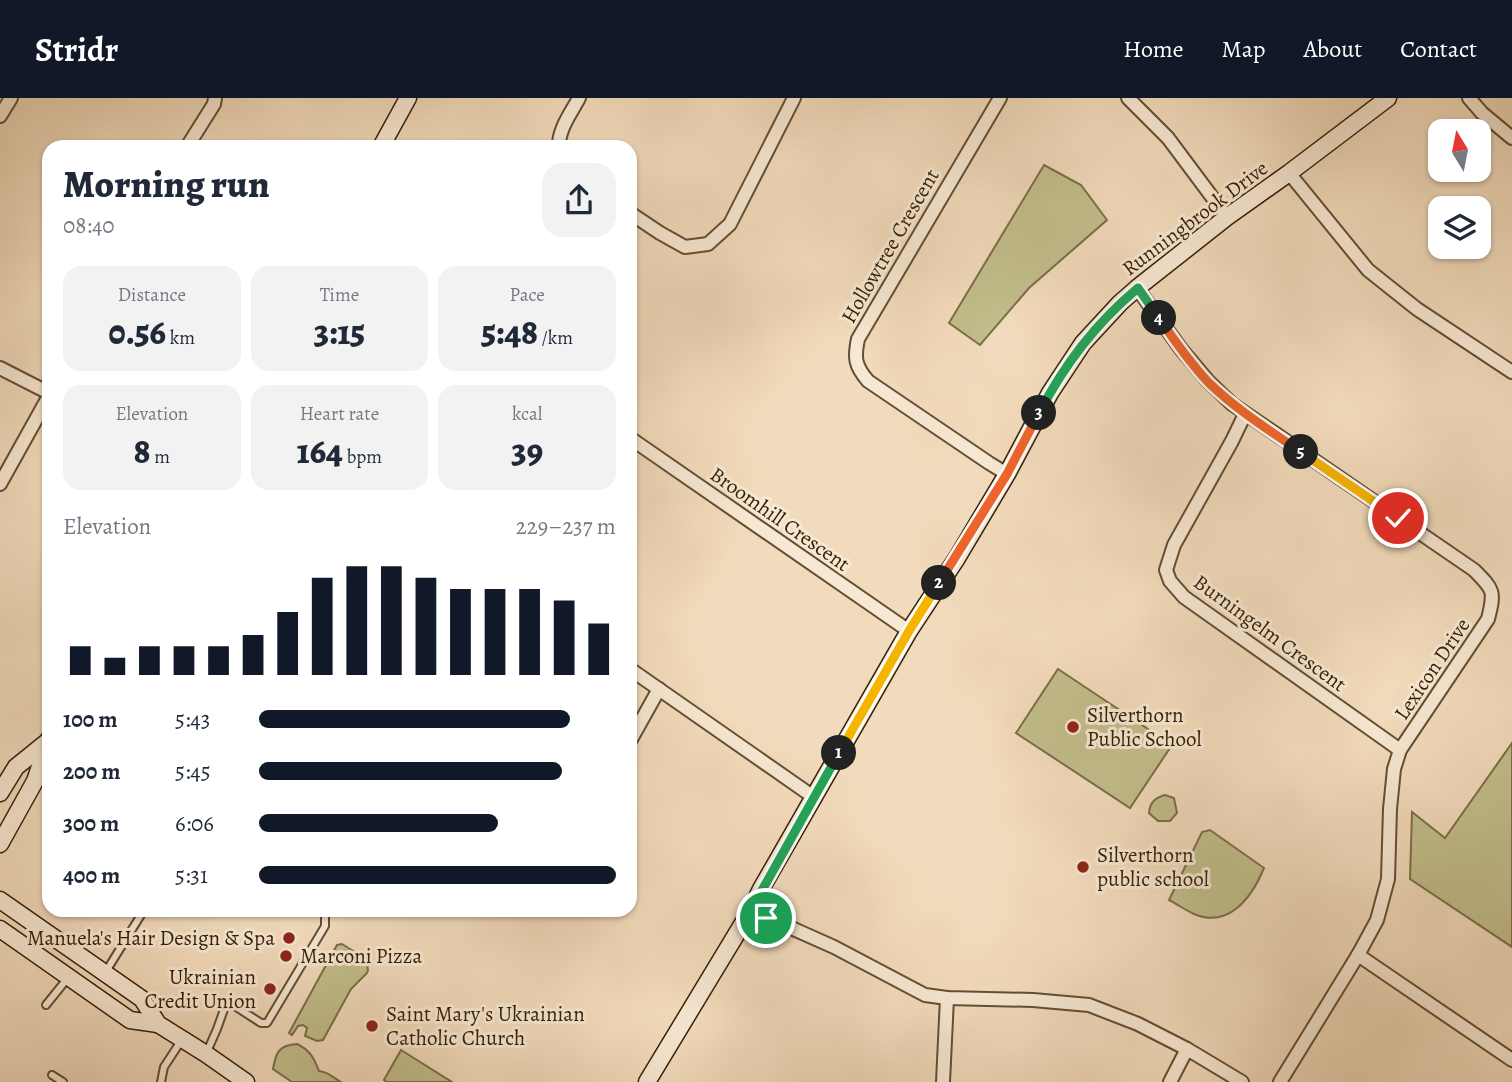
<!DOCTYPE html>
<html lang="en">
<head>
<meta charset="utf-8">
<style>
  body { margin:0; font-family:Alegreya,serif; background:#f2f2f3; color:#1f2937; height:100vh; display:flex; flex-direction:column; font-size:26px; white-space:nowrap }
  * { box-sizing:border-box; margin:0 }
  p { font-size:23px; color:#747a83 }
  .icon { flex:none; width:38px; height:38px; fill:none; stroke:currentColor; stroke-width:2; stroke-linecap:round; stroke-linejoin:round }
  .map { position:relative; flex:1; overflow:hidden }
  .drawer { position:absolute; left:42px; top:42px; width:595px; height:777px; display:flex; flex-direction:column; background:#fff; border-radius:21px; box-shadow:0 2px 5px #0004 }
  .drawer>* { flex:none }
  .needle { width:46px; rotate:350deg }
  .buttons { position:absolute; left:1428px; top:21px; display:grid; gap:14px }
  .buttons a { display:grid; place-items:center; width:63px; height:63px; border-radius:14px; background:#fff; box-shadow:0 2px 5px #0004; font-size:35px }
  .pin { position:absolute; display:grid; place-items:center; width:60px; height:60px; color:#fff; margin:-30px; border:4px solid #fff; border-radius:50%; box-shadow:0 2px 7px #0007 }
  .km { position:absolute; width:35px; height:35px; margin:-18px; border-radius:50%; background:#222; color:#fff; font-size:19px; line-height:35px; text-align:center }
  .round { display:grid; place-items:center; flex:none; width:74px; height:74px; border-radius:21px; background:#f2f2f3 }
  .summary { display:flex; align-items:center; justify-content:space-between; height:119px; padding:0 21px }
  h1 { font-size:38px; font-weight:800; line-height:52px }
  .figures { display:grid; grid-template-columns:repeat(3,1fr); gap:10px; height:119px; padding:7px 21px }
  .figures div { display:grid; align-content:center; border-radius:18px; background:#f2f2f3; text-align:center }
  .figures b { font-size:35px; font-weight:800 }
  .figures small { font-size:19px; font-weight:400 }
  .figures p { font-size:19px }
  .chart { height:196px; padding:14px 21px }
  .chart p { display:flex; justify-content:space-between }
  .chart svg { width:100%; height:126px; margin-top:7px; stroke:#111827; stroke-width:6 }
  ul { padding:0 21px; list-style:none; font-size:23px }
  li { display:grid; grid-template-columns:112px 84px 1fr; align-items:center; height:52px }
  li i { height:18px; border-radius:9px; background:#111827 }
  header { display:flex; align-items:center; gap:42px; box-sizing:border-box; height:98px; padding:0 35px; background:#111827; color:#fff }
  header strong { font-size:33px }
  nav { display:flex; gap:38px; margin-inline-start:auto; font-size:24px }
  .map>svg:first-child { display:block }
  .green { fill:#c2be8c; stroke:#7b6e48; stroke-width:2 }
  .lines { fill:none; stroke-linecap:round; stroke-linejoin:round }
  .lane-casing { stroke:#644e32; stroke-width:10 }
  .street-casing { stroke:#644e32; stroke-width:16 }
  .secondary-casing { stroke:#341f04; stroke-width:19 }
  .lane { stroke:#f7e8d3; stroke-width:6 }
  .street { stroke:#f7e8d3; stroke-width:12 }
  .secondary { stroke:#f7e8d3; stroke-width:16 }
  .split-1-casing { stroke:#fff; stroke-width:14 }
  .split-2-casing { stroke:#fff; stroke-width:14 }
  .split-3-casing { stroke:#fff; stroke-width:14 }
  .split-4-casing { stroke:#fff; stroke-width:14 }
  .split-5-casing { stroke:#fff; stroke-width:14 }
  .split-6-casing { stroke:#fff; stroke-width:14 }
  .split-1 { stroke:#22a559; stroke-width:9 }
  .split-2 { stroke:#f5b400; stroke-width:9 }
  .split-3 { stroke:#f0652b; stroke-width:9 }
  .split-4 { stroke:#22a559; stroke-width:9 }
  .split-5 { stroke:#f0652b; stroke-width:9 }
  .split-6 { stroke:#f5b400; stroke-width:9 }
  .poi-dot { fill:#8f2418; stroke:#f7e8d3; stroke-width:2.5 }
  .labels { text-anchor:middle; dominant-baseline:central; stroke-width:6; stroke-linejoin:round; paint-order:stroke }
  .street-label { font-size:21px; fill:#341f04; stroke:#f7e8d3 }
  .poi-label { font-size:21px; fill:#341f04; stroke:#f7e8d3; text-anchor:start }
</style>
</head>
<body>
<header>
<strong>Stridr</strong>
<nav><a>Home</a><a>Map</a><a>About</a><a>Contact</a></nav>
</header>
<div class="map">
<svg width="1512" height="984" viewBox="0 0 1512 984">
  <rect width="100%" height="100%" fill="#f2dbbc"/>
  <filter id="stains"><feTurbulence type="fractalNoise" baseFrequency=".00286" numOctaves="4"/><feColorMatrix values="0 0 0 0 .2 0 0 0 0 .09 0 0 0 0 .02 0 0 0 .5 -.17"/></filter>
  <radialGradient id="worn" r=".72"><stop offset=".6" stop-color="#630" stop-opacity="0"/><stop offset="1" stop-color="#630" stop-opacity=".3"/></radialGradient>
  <!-- green -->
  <g class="green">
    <polygon points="1044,67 1081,87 1107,122 1029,190 980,247 949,225"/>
    <polygon points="1058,571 1172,647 1130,710 1016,635"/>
    <polygon points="1512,645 1512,849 1410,781 1412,714 1445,740"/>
    <path d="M1165 697 1174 700 1177 715 1170 723H1158L1149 715C1150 704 1155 700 1165 697Z"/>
    <path d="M1210 732 1264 770C1252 799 1229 831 1194 816 1185 812 1177 806 1169 802L1202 734Z"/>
    <polygon points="342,846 366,861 368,872 367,875 351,891 323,942 317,943 305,938 307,930 303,927 298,928 292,937 289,935 337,847"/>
    <path d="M297 946C310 952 314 960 319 973 329 974 332 979 341 984H292L273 971C276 954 279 947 297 946Z"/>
    <polygon points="401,952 452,984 387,984 384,982"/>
  </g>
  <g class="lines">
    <defs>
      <g id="lane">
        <polyline points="105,875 144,812"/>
        <polyline points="46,907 67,881"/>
        <polyline points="206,956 217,931 227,903 261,925 267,925 325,828 325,812"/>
        <polyline points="52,977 63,984"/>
        <polyline points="161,984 164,969 181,943"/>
      </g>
      <g id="street">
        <path d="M1000 0 858 241C854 260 855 268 868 283L989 365 1007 376"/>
        <polyline points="1128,0 1168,40 1227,119"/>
        <polyline points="1469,0 1482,15 1512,40"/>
        <polyline points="0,18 11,0"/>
        <polyline points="187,49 214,6 215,0"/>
        <path d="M559 49C558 32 571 15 579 0"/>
        <polyline points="1289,75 1368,172 1417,211 1512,274"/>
        <polyline points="630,115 660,135 685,149 708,146 730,126 794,0"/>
        <path d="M1137 190 1181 251 1208 283 1232 306 1474 472C1494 492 1495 493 1488 521L1400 652 1394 671 1390 711 1388 781 1377 822 1358 857 1280 984"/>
        <polyline points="0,270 49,295"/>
        <polyline points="1245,316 1232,343 1174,447 1166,472 1170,483 1184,499 1400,652"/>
        <polyline points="630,340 909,533"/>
        <polyline points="0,386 49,298"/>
        <polyline points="630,571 815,700"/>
        <polyline points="630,643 659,591"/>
        <polyline points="751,812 834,849 925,897 947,900 1033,902 1089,907 1138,926 1187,951 1242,984"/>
        <polyline points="1358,857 1512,962"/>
        <polyline points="943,984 947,900"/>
        <polyline points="1170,984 1187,951"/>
      </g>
      <g id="secondary">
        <polyline points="381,49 408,0"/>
        <polyline points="0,695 16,669 47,644"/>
        <polyline points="0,746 35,683 49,641"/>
        <polyline points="0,802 142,901 158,926 206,956 246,984"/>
        <polyline points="0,831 130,922 158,926"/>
        <polyline points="647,984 751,812 761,791 909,533 957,460 1007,376 1050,295 1083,245 1120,205 1137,190 1227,119 1289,75 1388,0"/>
      </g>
    </defs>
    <!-- lane casing -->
    <use href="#lane" class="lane-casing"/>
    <!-- street casing -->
    <use href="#street" class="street-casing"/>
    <!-- secondary casing -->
    <use href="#secondary" class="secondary-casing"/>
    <!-- lane -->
    <use href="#lane" class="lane"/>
    <!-- street -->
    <use href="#street" class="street"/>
    <!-- secondary -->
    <use href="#secondary" class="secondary"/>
  </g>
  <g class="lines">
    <defs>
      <polyline id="split-1" points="766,820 751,812 839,655"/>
      <polyline id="split-2" points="839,655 909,533 939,485"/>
      <polyline id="split-3" points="939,485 1007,376 1039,315"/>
      <path id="split-4" d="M1039 315C1065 266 1095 226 1138 190L1159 220"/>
      <path id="split-5" d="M1159 220C1174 242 1190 265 1209 285 1237 312 1269 332 1301 354"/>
      <polyline id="split-6" points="1301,354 1398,420"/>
    </defs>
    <!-- split-1 casing -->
    <use href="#split-1" class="split-1-casing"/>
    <!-- split-2 casing -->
    <use href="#split-2" class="split-2-casing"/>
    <!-- split-3 casing -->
    <use href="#split-3" class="split-3-casing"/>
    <!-- split-4 casing -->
    <use href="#split-4" class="split-4-casing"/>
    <!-- split-5 casing -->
    <use href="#split-5" class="split-5-casing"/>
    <!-- split-6 casing -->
    <use href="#split-6" class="split-6-casing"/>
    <!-- split-1 -->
    <use href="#split-1" class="split-1"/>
    <!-- split-2 -->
    <use href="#split-2" class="split-2"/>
    <!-- split-3 -->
    <use href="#split-3" class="split-3"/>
    <!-- split-4 -->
    <use href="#split-4" class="split-4"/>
    <!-- split-5 -->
    <use href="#split-5" class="split-5"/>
    <!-- split-6 -->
    <use href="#split-6" class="split-6"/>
  </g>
  <!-- markers -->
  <g class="poi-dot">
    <circle cx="1073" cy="629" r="7"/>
    <circle cx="1083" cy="769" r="7"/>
    <circle cx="289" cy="840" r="7"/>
    <circle cx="286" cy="858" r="7"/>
    <circle cx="270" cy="891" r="7"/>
    <circle cx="372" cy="928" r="7"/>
  </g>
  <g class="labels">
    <!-- street labels -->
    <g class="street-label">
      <text transform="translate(1195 120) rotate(-37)">Runningbrook Drive</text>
      <text transform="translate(890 148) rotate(-60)">Hollowtree Crescent</text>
      <text transform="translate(780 421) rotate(35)">Broomhill Crescent</text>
      <text transform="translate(1270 535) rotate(36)">Burningelm Crescent</text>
      <text transform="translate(1432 571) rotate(-56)">Lexicon Drive</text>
    </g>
    <!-- poi labels -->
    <g class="poi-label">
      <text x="1087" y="617">Silverthorn<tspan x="1087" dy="24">Public School</tspan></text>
      <text x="1097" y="757">Silverthorn<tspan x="1097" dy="24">public school</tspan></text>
      <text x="275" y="840" text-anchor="end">Manuela's Hair Design &amp; Spa</text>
      <text x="300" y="858">Marconi Pizza</text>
      <text x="256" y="879" text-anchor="end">Ukrainian<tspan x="256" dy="24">Credit Union</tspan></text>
      <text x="386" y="916">Saint Mary's Ukrainian<tspan x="386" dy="24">Catholic Church</tspan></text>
    </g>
  </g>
  <rect width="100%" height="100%" filter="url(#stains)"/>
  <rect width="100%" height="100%" fill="url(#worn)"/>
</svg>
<div class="buttons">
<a><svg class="needle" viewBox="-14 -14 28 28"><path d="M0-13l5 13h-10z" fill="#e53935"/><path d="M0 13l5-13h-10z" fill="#747a83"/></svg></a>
<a><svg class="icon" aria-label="layers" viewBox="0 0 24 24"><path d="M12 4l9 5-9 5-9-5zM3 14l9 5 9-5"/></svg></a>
</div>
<div class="pin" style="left:766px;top:820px;background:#1e9e55"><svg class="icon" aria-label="arrive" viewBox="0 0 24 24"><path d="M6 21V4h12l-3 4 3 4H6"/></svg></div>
<div class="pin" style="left:1398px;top:420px;background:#d93025"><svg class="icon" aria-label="check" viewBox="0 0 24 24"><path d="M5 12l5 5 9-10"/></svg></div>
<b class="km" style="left:839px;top:655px">1</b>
<b class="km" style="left:939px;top:485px">2</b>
<b class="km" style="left:1039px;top:315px">3</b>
<b class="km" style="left:1159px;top:220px">4</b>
<b class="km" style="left:1301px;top:354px">5</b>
<section class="drawer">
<div class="summary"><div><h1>Morning run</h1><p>08:40</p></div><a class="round"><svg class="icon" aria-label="share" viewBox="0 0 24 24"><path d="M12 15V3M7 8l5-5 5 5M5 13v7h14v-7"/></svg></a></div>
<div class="figures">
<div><p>Distance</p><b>0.56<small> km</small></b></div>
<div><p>Time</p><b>3:15</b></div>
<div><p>Pace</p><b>5:48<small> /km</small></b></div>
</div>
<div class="figures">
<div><p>Elevation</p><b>8<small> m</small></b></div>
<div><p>Heart rate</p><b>164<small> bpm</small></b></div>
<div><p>kcal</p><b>39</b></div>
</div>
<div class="chart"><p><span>Elevation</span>229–237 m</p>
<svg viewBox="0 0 160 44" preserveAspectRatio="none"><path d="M5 44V34M15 44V38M25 44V34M35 44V34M45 44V34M55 44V30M65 44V22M75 44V10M85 44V6M95 44V6M105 44V10M115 44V14M125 44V14M135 44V14M145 44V18M155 44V26"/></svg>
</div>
<ul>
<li><b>100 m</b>5:43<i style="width:87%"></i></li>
<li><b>200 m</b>5:45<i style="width:85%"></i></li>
<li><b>300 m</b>6:06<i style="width:67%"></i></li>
<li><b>400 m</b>5:31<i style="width:100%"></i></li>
</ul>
</section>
</div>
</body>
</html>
